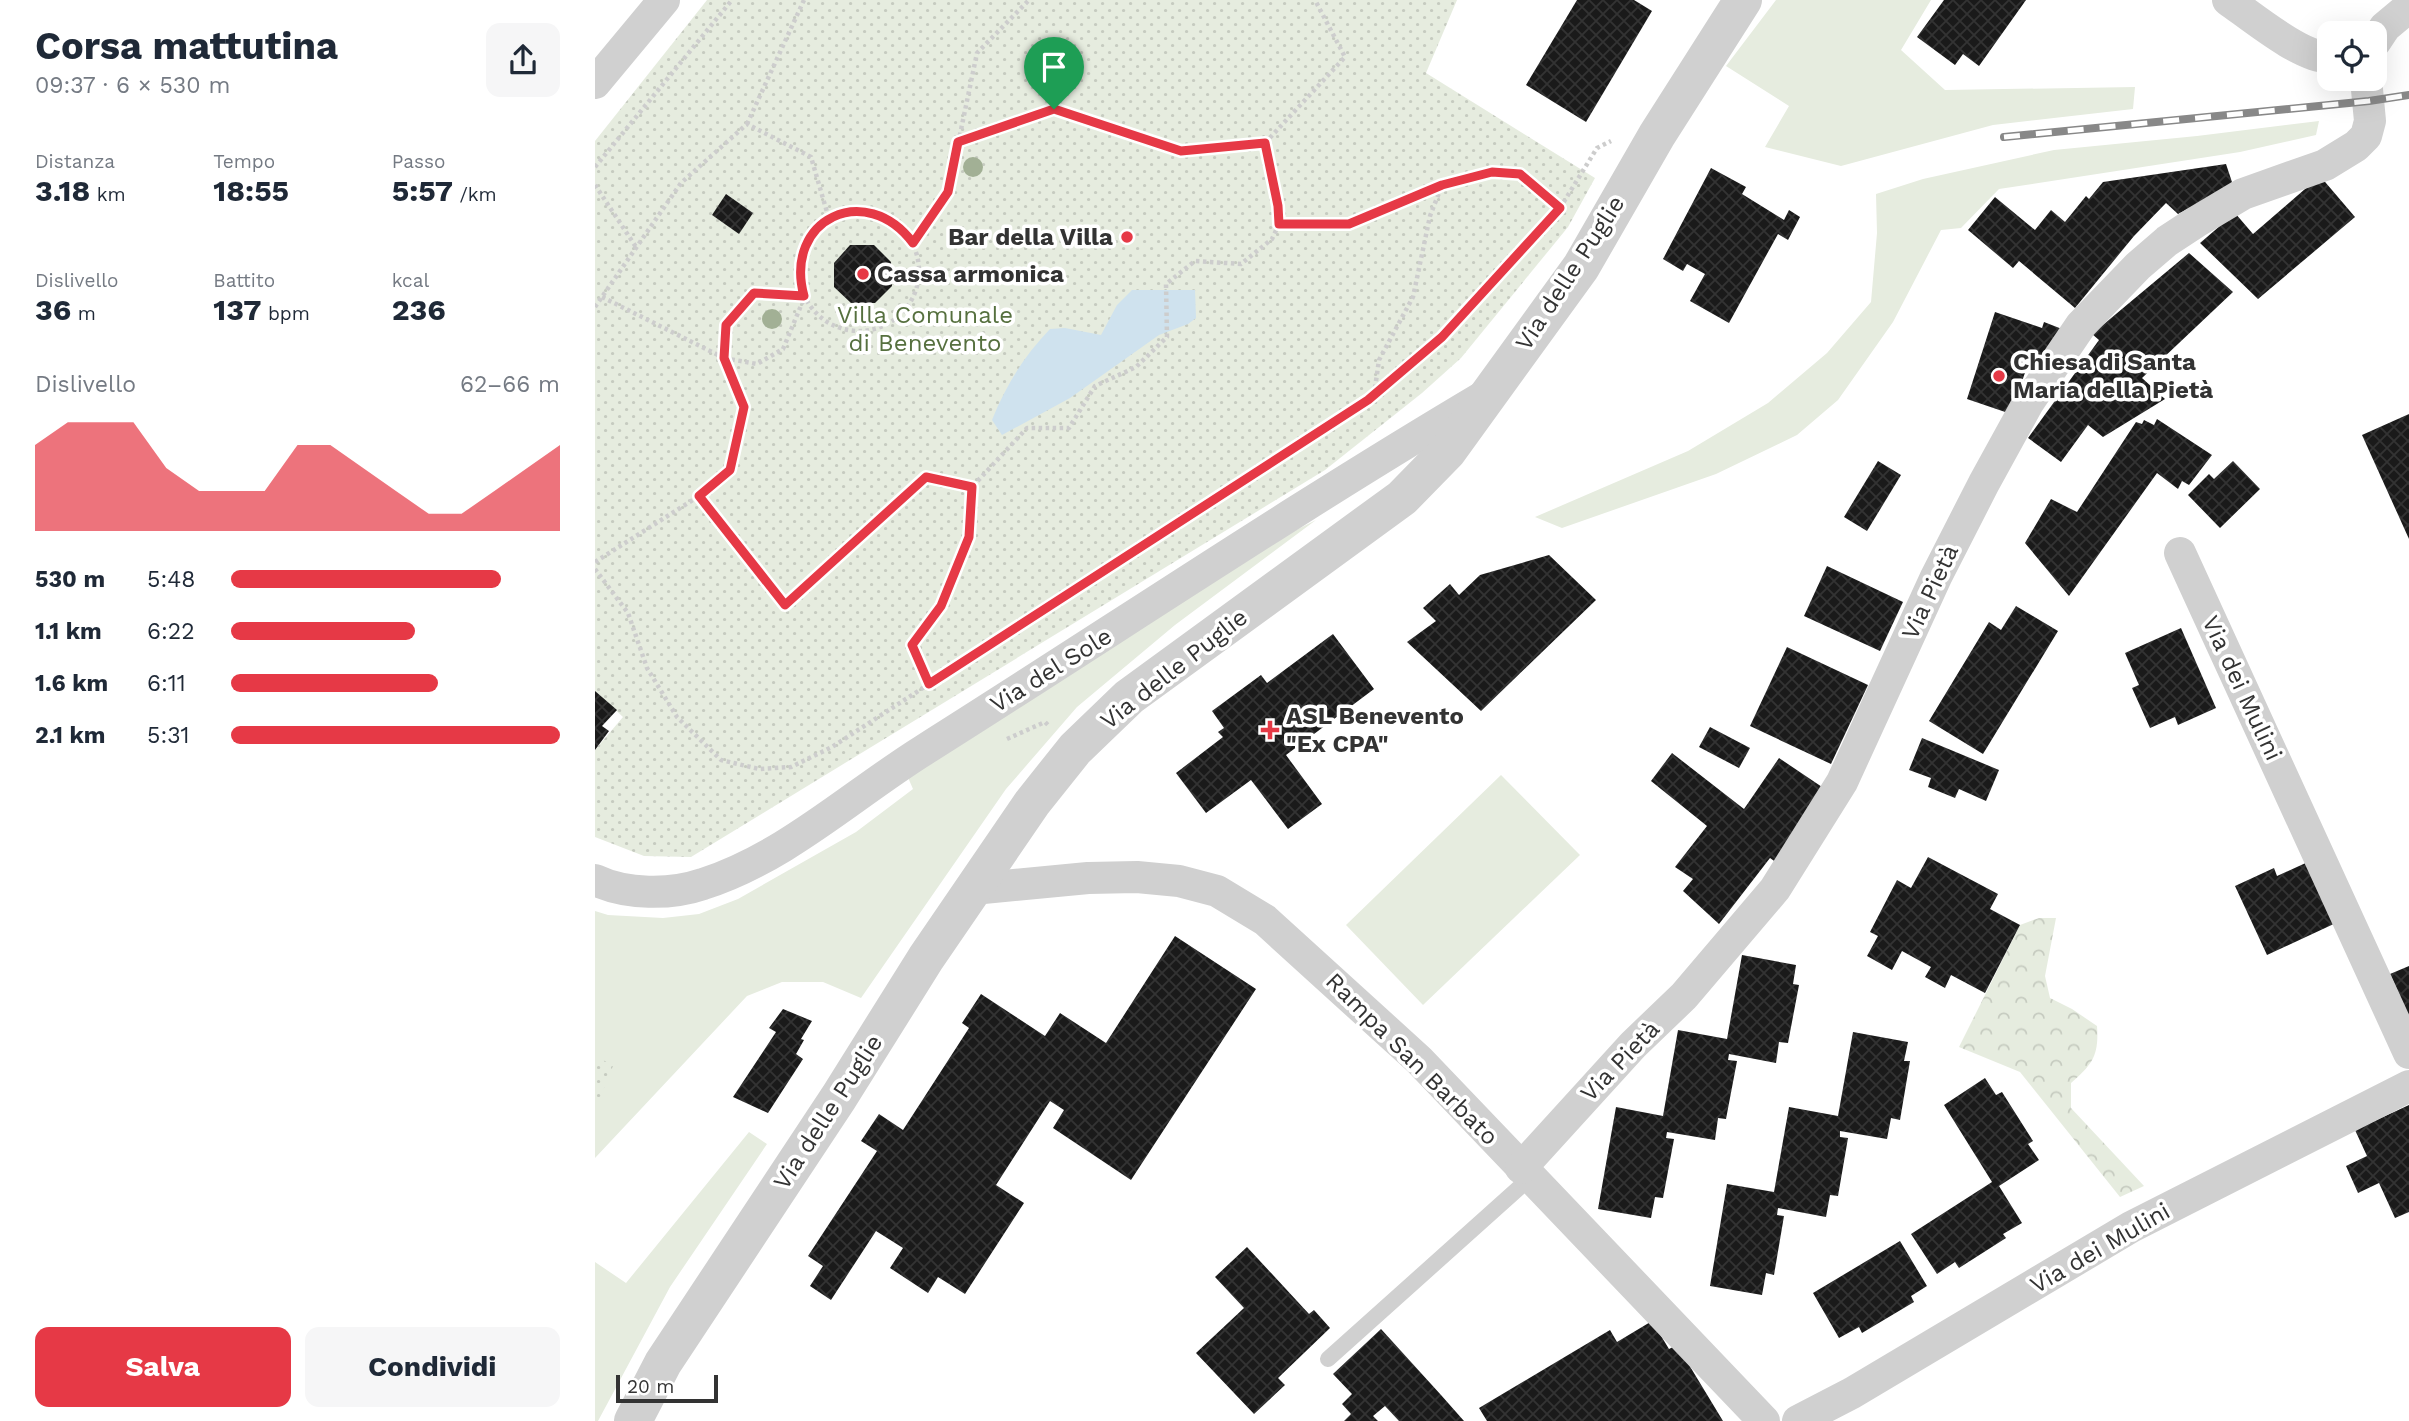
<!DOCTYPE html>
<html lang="it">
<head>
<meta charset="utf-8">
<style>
  body { margin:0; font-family:"Work Sans",sans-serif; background:#f6f6f7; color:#1f2937; height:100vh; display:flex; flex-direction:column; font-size:26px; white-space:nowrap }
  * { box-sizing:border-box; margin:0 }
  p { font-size:23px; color:#747a83 }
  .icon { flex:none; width:38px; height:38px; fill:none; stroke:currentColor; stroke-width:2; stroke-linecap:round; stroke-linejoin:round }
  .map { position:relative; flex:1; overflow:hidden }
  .side { display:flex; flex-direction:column; background:#fff; width:595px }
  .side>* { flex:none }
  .tools { position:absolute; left:1722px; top:21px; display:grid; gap:14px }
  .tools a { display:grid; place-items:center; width:70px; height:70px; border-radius:14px; background:#fff; box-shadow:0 7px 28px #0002; font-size:35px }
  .scale { position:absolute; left:21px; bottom:18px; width:102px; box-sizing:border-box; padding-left:7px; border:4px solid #333; border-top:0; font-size:19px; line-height:24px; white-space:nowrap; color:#333; -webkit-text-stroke:5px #fff; paint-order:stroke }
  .pin { position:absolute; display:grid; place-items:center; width:60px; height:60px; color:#fff; margin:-72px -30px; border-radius:50% 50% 50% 0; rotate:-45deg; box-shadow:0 0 7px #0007 }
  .pin .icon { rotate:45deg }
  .round { display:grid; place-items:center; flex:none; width:74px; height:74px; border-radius:14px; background:#f6f6f7 }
  .head { display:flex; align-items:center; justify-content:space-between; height:119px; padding:0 35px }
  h1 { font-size:38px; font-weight:700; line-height:52px }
  .stats { display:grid; grid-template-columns:repeat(3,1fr); gap:10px; height:119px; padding:7px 35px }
  .stats div { display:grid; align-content:center }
  .stats b { font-size:30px; font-weight:700 }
  .stats small { font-size:19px; font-weight:400 }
  .stats p { font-size:19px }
  .chart { height:196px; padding:14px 35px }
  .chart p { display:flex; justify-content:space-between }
  .chart svg { width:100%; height:126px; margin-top:7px; fill:#e63946; opacity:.7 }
  .button { display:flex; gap:14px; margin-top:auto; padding:14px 35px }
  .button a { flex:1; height:80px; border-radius:14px; background:#e63946; color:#fff; font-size:28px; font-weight:700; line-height:80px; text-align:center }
  .button a+a { background:#f6f6f7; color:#1f2937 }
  ul { padding:0 35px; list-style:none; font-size:23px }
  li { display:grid; grid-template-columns:112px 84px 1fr; align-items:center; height:52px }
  li i { height:18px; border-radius:9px; background:#e63946 }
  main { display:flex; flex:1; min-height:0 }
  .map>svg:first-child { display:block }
  .green { fill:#e6ecdf }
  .forest { fill:url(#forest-crowns) }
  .park { fill:url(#park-dots) }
  .water { fill:#cfe2ee }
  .building { fill:url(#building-cross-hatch) }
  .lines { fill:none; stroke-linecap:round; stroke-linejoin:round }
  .path { stroke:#cdcdcd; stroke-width:4.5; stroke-dasharray:3.5 3.5; stroke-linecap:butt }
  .service { stroke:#d0d0d0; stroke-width:16 }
  .minor { stroke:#d0d0d0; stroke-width:32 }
  .tertiary { stroke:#d0d0d0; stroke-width:38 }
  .rail-casing { stroke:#888; stroke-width:8 }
  .rail { stroke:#fff; stroke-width:5; stroke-dasharray:16; stroke-linecap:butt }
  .tree { fill:#a2b095 }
  .route-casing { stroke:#fff; stroke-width:14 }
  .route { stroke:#e63946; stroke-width:9 }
  .poi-dot { fill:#e63946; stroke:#fff; stroke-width:2.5 }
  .labels { text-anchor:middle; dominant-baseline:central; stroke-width:7; stroke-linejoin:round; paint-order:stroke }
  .poi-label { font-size:24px; font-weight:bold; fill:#333; stroke:#fff; text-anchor:start }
  .street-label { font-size:24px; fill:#333; stroke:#fff }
  .park-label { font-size:24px; fill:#56703f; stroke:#fff }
</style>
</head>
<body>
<main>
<section class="side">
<div class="head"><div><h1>Corsa mattutina</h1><p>09:37 · 6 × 530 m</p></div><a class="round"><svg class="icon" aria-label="share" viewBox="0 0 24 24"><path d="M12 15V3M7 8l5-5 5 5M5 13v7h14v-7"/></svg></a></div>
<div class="stats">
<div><p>Distanza</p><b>3.18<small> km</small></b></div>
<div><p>Tempo</p><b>18:55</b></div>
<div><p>Passo</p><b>5:57<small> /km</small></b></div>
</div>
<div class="stats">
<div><p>Dislivello</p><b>36<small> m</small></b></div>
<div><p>Battito</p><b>137<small> bpm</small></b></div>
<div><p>kcal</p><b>236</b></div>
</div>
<div class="chart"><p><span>Dislivello</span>62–66 m</p>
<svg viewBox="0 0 160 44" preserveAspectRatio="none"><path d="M0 44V14L10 6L20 6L30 6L40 22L50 30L60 30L70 30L80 14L90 14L100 22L110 30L120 38L130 38L140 30L150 22L160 14V44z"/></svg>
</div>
<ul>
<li><b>530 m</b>5:48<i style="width:82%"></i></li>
<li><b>1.1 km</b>6:22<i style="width:56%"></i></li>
<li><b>1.6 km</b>6:11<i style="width:63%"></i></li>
<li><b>2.1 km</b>5:31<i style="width:100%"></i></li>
</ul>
<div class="button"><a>Salva</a><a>Condividi</a></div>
</section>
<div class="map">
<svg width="1814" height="1421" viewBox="0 0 1814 1421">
  <defs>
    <pattern id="forest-crowns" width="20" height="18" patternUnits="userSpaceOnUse" patternTransform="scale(1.75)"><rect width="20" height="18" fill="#e6ecdf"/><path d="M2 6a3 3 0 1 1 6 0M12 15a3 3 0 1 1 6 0" fill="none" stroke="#c6cbc0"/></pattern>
    <pattern id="park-dots" width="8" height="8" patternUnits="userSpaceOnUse" patternTransform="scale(1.75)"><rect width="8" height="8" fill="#e6ecdf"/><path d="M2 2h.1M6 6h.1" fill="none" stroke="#c6cbc0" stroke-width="1.8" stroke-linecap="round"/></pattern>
    <pattern id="building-cross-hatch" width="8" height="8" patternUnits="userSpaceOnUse" patternTransform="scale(1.75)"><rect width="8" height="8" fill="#1a1a1a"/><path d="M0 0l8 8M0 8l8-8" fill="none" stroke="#333"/></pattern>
  </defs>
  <rect width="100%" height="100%" fill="#fff"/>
  <!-- green -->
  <g class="green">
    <polygon points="1181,0 1336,0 1306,50 1350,90 1540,87 1538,109 1398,125 1246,166 1170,147 1194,106 1131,66"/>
    <polygon points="1724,121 1721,135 1645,152 1404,189 1366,228 1346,230 1298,322 1243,400 1202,435 1121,474 967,528 940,517 1093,451 1173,403 1232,353 1276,302 1282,233 1281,194 1328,179 1459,150 1602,136"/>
    <polygon points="721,520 580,625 482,707 411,789 266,998 228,982 187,982 152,996 0,1158 0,911 13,915 68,918 104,914 143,899 261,832 318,789 311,773 649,556"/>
    <polygon points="906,775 985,855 828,1005 751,925"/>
    <polygon points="154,1132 172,1144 75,1287 3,1421 0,1421 0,1262 31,1283"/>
  </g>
  <!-- forest -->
  <path class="forest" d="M1444 918H1461L1450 976 1455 998 1477 1009 1502 1026C1504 1055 1498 1064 1476 1083V1108L1549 1186 1525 1197 1425 1072 1364 1047 1425 925Z"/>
  <!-- park -->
  <g class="park">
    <polygon points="112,0 862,0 831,73 1000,178 973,227 866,358 827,393 730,470 96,857 49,856 0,837 0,750 28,717 0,691 0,141"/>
    <polygon points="0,1055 18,1066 0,1110"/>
  </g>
  <!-- water -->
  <path class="water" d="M537 290H600L601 318 593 324 564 335 475 398 407 435 397 420C411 385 429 356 455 329L470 328 506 335 522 305Z"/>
  <!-- building -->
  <g class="building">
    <polygon points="982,0 1039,0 1057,11 991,122 931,85"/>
    <polygon points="1349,0 1431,0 1384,66 1368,54 1360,65 1322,37"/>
    <polygon points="1631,164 1638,185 1583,214 1571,203 1539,236 1480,308 1424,261 1418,268 1373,230 1400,197 1440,230 1456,210 1470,222 1491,196 1494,199 1508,182"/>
    <polygon points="1116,168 1151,187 1147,194 1189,220 1194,210 1205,217 1193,240 1183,234 1134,323 1095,301 1110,274 1092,264 1088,271 1068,259"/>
    <polygon points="1725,176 1760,217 1663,299 1605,243 1640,213 1658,234"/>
    <polygon points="131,194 158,213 144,234 117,215"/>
    <polygon points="255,245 279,245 296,262 297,286 280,303 256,303 239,287 239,263"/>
    <polygon points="1594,253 1638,292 1547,378 1570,399 1508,437 1493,425 1466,462 1433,438 1504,340 1497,334"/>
    <polygon points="1400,312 1447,328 1449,322 1467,329 1450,358 1437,352 1416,414 1372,399"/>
    <polygon points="1814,414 1814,539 1767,435"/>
    <polygon points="1562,419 1617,455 1594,485 1587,481 1583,489 1562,473 1474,596 1430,543 1456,499 1482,512 1541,422 1547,424 1549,420 1559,425"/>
    <polygon points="1283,461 1306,475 1272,531 1249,517"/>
    <polygon points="1638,461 1665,489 1625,528 1593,495 1614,474 1619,479"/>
    <polygon points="954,555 1001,600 886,711 812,642 841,621 828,608 855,584 864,595 885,575"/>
    <polygon points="1232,566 1308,602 1285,651 1209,616"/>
    <polygon points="1421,606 1463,631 1388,754 1334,721 1394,622 1406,630"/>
    <polygon points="1586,628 1621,708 1583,725 1580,717 1555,728 1537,688 1544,685 1530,653"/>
    <polygon points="738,634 779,689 691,755 727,804 693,829 656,780 611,813 581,773 628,737 623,732 629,728 617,711 666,675 672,683"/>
    <polygon points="1192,647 1273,685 1236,764 1155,726"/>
    <polygon points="0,691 22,710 7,726 14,731 0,750"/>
    <polygon points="1115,727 1155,748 1144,768 1104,747"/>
    <polygon points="1327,738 1404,770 1391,801 1364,789 1360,798 1333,787 1336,778 1314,770"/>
    <polygon points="1077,753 1149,809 1184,758 1233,791 1182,863 1175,858 1124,924 1088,891 1098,879 1080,867 1112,826 1056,781"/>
    <polygon points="1333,857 1403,894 1395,909 1425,925 1390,993 1356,975 1350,988 1330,977 1336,967 1307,951 1297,970 1272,956 1283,936 1275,932 1302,880 1316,888"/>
    <polygon points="1715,861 1743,922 1672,955 1640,886 1679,868 1682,876"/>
    <polygon points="580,936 661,989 536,1180 458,1128 469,1110 455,1101 401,1185 429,1203 370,1294 343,1277 333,1293 295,1268 308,1248 281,1231 236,1300 215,1286 228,1266 213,1256 282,1151 266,1141 284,1114 308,1130 374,1028 367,1023 386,994 450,1036 465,1013 511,1043"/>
    <polygon points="1147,955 1201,965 1198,984 1204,985 1193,1043 1184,1042 1181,1063 1134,1054 1133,1060 1142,1061 1131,1119 1123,1118 1120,1140 1072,1132 1071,1138 1079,1139 1068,1198 1060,1197 1056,1218 1003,1209 1021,1107 1068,1116 1083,1030 1132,1039"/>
    <polygon points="1814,966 1814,1017 1795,974"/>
    <polygon points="188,1009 217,1021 206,1039 209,1040 201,1054 208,1059 173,1113 138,1097 181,1032 174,1028"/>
    <polygon points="1258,1032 1313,1042 1309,1061 1315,1061 1305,1120 1296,1118 1292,1139 1245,1131 1245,1137 1253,1138 1243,1196 1235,1195 1231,1217 1183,1208 1182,1215 1189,1216 1179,1275 1171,1273 1167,1295 1115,1286 1132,1184 1179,1192 1194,1107 1243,1116"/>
    <polygon points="1390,1078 1401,1095 1407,1092 1438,1141 1433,1144 1444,1160 1404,1186 1427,1223 1408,1234 1411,1238 1364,1268 1360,1262 1342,1274 1316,1234 1397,1182 1349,1105"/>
    <polygon points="1814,1105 1814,1212 1800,1218 1784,1183 1763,1193 1751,1166 1772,1156 1760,1130"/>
    <polygon points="1305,1241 1332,1286 1316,1296 1319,1302 1267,1333 1264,1327 1244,1338 1218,1293"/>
    <polygon points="652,1247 714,1314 719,1310 735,1328 683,1378 690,1385 659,1414 601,1353 649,1308 620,1277"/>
    <polygon points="1057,1321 1074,1349 1082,1345 1128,1421 892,1421 884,1408 1015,1330 1022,1342"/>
    <polygon points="786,1329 846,1395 869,1421 804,1421 790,1406 778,1416 783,1421 749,1421 756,1414 747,1404 757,1394 738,1374"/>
  </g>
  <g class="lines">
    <!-- path -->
    <g class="path">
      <polyline points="152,124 209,0"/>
      <polyline points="363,142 459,109 586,151 670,143"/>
      <polyline points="0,167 137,0"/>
      <polyline points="0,185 41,247"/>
      <polyline points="965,208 1002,148 1016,141"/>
      <circle cx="264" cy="271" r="60"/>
      <polyline points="318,243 353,192 382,53 434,0"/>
      <polygon points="159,293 210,296 188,349 162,364 129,358 131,325"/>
      <polyline points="7,297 129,358 149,407 135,470 104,496 190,605 331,477 377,487 432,428 474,428 500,386 541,367 572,337 571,284 600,261 646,264 677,239 684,224"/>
      <polyline points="0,307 86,183 152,124 216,157 234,219"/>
      <polyline points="779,395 784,360 818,297 835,216 847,185"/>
      <polyline points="0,562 104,496"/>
      <polyline points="0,569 33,613 52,668 82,717 126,760 164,769 196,767 237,747 779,395 847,337 965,208 925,174 897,172 847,185 754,224 684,224 683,206 670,143 750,57 720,0"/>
      <polyline points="334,684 317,645 346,606 374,537 377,487"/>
      <polyline points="412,739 450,722 454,726"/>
    </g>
    <!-- service -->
    <polyline class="service" points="733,1359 935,1178"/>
    <!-- minor -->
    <g class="minor">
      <path d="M1633 0C1656 16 1708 59 1734 57"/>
      <polyline points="1780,42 1790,27 1814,7"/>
      <polyline points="0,83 69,0"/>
      <polyline points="1585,553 1814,1053"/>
      <path d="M0 880C31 895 76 895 108 884 190 858 257 795 329 750 516 632 700 508 891 395"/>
      <polyline points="378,889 493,878 542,877 584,881 622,891 670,920 824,1060 1169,1421"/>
      <polyline points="926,1168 1038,1045 1089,996 1180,889 1247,782 1341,577 1389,483 1433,403 1486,325 1543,266 1572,241 1601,222 1648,194 1730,165 1761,146 1771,136 1775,121 1771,79"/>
      <polyline points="1203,1421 1257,1393 1536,1227 1814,1086"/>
    </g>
    <!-- tertiary -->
    <polyline class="tertiary" points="38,1421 68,1363 244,1097 331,958 437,803 480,749 534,697 807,498 852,452 986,267 1062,135 1148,0"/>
    <defs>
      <polyline id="rail" points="1409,137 1774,101 1814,95"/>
    </defs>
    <!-- rail casing -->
    <use href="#rail" class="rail-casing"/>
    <!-- rail -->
    <use href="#rail" class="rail"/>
  </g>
  <!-- trees -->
  <g class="tree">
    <circle cx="378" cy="167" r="10"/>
    <circle cx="177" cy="319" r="10"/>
  </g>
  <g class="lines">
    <defs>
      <path id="route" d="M459 109 586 151 670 143 683 206 684 224H754L847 185 897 172 925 174 965 208 847 337 773 400 334 684 317 645 346 606 374 537 377 487 331 477 190 605 104 496 135 470 149 407 129 358 131 325 159 293 209 296C188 219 271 180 318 243L353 192 363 142Z"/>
    </defs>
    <!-- route casing -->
    <use href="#route" class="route-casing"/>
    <!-- route -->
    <use href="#route" class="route"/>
  </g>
  <!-- markers -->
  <g class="poi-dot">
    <circle cx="532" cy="237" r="7"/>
    <circle cx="268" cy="274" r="7"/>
    <circle cx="1404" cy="376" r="7"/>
    <path d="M671.5 719.5h7v7h7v7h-7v7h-7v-7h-7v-7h7z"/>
  </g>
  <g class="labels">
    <!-- poi labels -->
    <g class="poi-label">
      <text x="518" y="237" text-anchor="end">Bar della Villa</text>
      <text x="282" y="274">Cassa armonica</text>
      <text x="1418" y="362">Chiesa di Santa<tspan x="1418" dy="28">Maria della Pietà</tspan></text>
      <text x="691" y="716">ASL Benevento<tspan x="691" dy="28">"Ex CPA"</tspan></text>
    </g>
    <!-- street labels -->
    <g class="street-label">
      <text transform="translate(975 273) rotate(-57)">Via delle Puglie</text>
      <text transform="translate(1335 592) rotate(-65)">Via Pietà</text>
      <text transform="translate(579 669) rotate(-38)">Via delle Puglie</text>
      <text transform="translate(456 670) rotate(-32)">Via del Sole</text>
      <text transform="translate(1647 688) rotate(65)">Via dei Mulini</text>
      <text transform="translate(817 1059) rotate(45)">Rampa San Barbato</text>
      <text transform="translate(1025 1061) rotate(-46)">Via Pietà</text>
      <text transform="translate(233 1112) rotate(-57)">Via delle Puglie</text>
      <text transform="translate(1505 1248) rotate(-30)">Via dei Mulini</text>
    </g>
    <!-- park labels -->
    <g class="park-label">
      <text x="330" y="315">Villa Comunale<tspan x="330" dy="28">di Benevento</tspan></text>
    </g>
  </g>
</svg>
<div class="tools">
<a><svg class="icon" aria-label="locate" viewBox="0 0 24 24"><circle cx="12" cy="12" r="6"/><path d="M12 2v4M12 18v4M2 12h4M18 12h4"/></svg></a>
</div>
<div class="scale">20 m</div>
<div class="pin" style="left:459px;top:109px;background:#1e9e55"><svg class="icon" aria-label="arrive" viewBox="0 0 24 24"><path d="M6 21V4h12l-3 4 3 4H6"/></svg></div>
</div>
</main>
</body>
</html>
